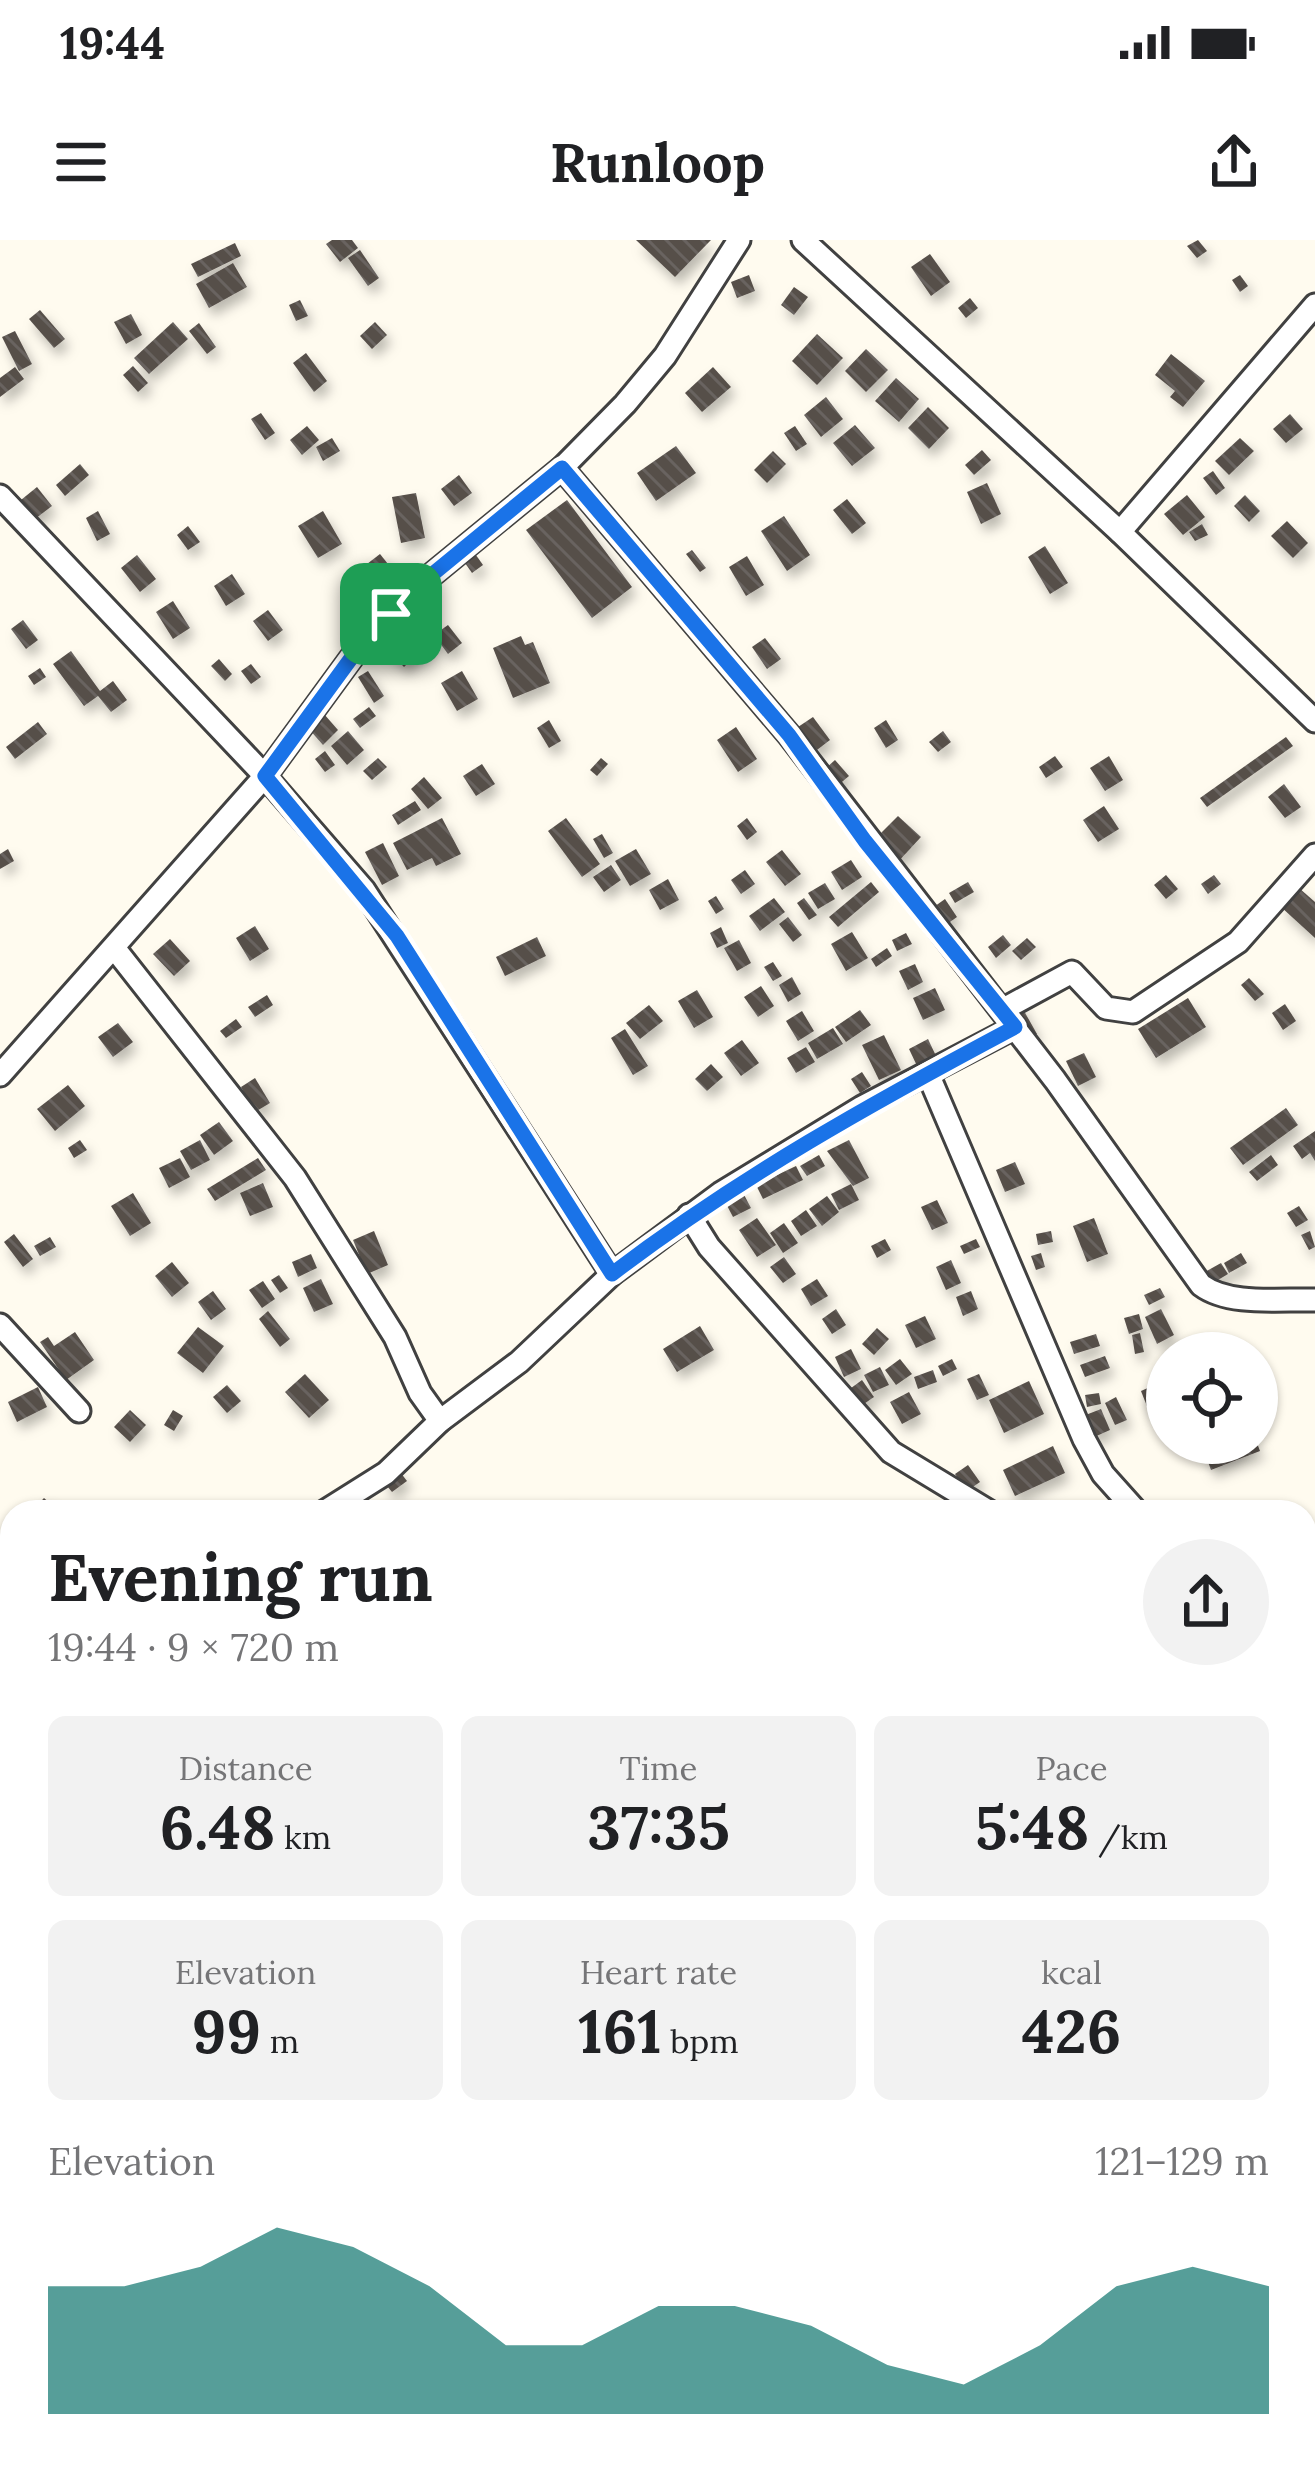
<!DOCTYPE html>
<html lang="en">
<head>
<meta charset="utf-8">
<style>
  body { margin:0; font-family:Lora,serif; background:#f2f2f2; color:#202124; height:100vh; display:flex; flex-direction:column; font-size:45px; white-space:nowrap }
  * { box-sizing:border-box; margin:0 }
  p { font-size:39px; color:#757577 }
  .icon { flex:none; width:66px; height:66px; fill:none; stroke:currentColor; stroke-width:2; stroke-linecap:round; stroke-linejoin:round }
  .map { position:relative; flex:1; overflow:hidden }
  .side { position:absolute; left:0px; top:1260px; width:1317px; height:972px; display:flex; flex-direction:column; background:#fff; border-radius:36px 36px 0 0; box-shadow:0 3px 9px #0004 }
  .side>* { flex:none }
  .fabs { position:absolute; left:1146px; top:1092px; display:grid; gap:24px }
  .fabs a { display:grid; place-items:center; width:132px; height:132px; border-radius:50%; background:#fff; box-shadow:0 3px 9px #0004; font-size:60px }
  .pin { position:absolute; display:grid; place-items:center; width:102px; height:102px; color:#fff; margin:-51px; border-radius:24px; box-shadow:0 6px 18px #0006 }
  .round { display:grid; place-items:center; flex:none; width:126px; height:126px; border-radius:63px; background:#f2f2f2 }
  .headline { display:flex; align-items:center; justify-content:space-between; height:204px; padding:0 48px }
  h1 { font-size:66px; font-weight:700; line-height:90px }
  .metrics { display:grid; grid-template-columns:repeat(3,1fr); gap:18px; height:204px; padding:12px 48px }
  .metrics div { display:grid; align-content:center; border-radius:18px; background:#f2f2f2; text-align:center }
  .metrics b { font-size:60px; font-weight:700 }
  .metrics small { font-size:33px; font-weight:400 }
  .metrics p { font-size:33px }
  .chart { height:336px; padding:24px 48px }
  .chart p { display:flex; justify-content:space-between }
  .chart svg { width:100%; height:216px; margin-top:12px; fill:#0f766e; opacity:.7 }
  .status { display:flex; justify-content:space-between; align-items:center; height:84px; padding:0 60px; background:#fff; direction:ltr }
  .status svg { height:33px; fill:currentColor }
  header { display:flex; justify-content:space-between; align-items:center; height:156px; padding:0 48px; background:#fff; font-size:54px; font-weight:700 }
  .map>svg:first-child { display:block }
  .building { fill:url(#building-back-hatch); filter:url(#shadow) }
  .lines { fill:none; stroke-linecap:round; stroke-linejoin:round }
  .minor-casing { stroke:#414141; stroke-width:27 }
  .minor { stroke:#fff; stroke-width:21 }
  .route-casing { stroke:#fff; stroke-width:24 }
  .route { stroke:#1a73e8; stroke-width:15 }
</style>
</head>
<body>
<div class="status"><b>19:44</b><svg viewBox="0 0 49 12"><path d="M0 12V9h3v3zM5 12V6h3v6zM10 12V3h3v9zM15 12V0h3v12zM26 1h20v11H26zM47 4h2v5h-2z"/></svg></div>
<header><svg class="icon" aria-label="menu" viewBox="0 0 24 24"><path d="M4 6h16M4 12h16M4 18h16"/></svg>Runloop<svg class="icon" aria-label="share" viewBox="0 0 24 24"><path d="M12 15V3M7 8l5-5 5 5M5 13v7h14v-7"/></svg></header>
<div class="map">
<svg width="1315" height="2232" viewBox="0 0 1315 2232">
  <defs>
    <pattern id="building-back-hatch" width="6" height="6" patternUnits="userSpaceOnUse" patternTransform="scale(3)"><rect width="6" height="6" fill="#564f4a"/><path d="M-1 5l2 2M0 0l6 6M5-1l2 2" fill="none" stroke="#696460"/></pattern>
    <filter id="shadow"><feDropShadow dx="4.5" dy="8" stdDeviation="6" flood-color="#0004"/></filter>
  </defs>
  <rect width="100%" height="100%" fill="#fffbef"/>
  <!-- building -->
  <g class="building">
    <polygon points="332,0 352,0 358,8 340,22 326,4"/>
    <polygon points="636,0 711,0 675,37"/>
    <polygon points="1198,0 1207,11 1197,18 1187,6"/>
    <polygon points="235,3 241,16 198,37 191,24"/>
    <polygon points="360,10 379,38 368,46 348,18"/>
    <polygon points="930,14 950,42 931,56 911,27"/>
    <polygon points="233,23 247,47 209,68 196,44"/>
    <polygon points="749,35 755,51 737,58 731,42"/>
    <polygon points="1240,35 1248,46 1240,52 1232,40"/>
    <polygon points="794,47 808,57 794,75 781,65"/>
    <polygon points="970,58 978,68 966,78 958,68"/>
    <polygon points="300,60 308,76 296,81 289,65"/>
    <polygon points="40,70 65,99 54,108 29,79"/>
    <polygon points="131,74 142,95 126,104 114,82"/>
    <polygon points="173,82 188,99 149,134 134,118"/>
    <polygon points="375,82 387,95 372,109 360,96"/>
    <polygon points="199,83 216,107 207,114 189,91"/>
    <polygon points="15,91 32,124 19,131 2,97"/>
    <polygon points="817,94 843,118 817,145 792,121"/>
    <polygon points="866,109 888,130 866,152 845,131"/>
    <polygon points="306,113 327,141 314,152 293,123"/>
    <polygon points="1171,114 1205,141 1183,167 1170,157 1175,151 1155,135"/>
    <polygon points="133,126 148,143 138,152 123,135"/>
    <polygon points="15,127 24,139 0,157 0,138"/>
    <polygon points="713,127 731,147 702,172 685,153"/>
    <polygon points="896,138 919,159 899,182 875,161"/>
    <polygon points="826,157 843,179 821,197 804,175"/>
    <polygon points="928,167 949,188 929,209 908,188"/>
    <polygon points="261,173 275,193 265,200 251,179"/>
    <polygon points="1290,174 1303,189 1286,203 1273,189"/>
    <polygon points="855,185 875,208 852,226 833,203"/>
    <polygon points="307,186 319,200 302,215 290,200"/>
    <polygon points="795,186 807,204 796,211 784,193"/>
    <polygon points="332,198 340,211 323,221 316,207"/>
    <polygon points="1240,198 1254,211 1229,235 1215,221"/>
    <polygon points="676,206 696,233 656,261 637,233"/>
    <polygon points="982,210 991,220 974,235 965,225"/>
    <polygon points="773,211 786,224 767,243 754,230"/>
    <polygon points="80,224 89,235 65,256 56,245"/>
    <polygon points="1213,231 1225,248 1216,255 1203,238"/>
    <polygon points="459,235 472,253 454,266 441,249"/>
    <polygon points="987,243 1001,274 981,284 967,252"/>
    <polygon points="37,247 52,266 31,282 16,264"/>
    <polygon points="416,253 425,298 401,303 392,257"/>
    <polygon points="1187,255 1205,277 1183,295 1164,274"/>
    <polygon points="1245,255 1260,271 1249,282 1234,266"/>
    <polygon points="847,259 866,283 852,294 833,270"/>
    <polygon points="567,260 632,347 592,378 526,290"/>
    <polygon points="98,271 110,294 97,301 86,278"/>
    <polygon points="323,271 342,304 318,318 298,286"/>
    <polygon points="784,276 810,315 787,331 761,291"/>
    <polygon points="1287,281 1308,303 1293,318 1271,296"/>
    <polygon points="1202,284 1208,295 1195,301 1189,292"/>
    <polygon points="188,286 200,302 188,310 177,295"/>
    <polygon points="1045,306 1068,343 1050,354 1028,317"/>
    <polygon points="692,310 706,328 700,332 686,314"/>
    <polygon points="380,314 396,334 383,344 367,324"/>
    <polygon points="137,315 156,339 140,352 121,328"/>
    <polygon points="476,315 483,325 472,333 465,323"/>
    <polygon points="747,316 764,345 746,356 729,327"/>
    <polygon points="232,334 245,354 226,366 214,346"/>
    <polygon points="173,361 190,388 173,399 156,372"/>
    <polygon points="268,370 283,390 268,401 253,381"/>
    <polygon points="413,378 433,400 404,427 383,405"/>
    <polygon points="23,380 38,400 26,409 11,389"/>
    <polygon points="448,385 462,403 448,414 434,395"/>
    <polygon points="521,396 525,405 533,402 550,443 513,458 493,408"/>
    <polygon points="765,398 781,419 767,429 752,407"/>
    <polygon points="71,411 100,451 113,441 127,460 111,472 98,456 84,466 53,424"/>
    <polygon points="219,419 232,434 225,441 211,426"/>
    <polygon points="251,424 261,437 251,444 241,431"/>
    <polygon points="40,428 46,437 34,445 28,436"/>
    <polygon points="368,431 384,456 374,463 358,437"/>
    <polygon points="462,431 478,459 457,471 441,443"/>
    <polygon points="369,467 376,476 360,488 353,479"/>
    <polygon points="324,474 338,490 323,505 308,488"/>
    <polygon points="813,477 830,500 813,513 795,489"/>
    <polygon points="549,480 561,501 549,508 537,488"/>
    <polygon points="886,480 898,500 886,508 874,488"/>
    <polygon points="38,482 47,494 15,519 6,507"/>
    <polygon points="736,487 757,519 738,532 717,500"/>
    <polygon points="348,491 364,510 347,525 331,506"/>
    <polygon points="943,491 951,502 938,512 929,502"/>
    <polygon points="1286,497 1293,506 1207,567 1200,558"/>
    <polygon points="325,511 335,525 325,532 315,519"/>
    <polygon points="1055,516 1063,527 1046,538 1039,527"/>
    <polygon points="1109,516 1123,540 1105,551 1090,528"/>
    <polygon points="378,518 387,527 372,540 363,531"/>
    <polygon points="601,518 608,524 597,536 590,530"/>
    <polygon points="835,520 849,536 830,552 816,537"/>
    <polygon points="482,524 495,544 476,556 463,536"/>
    <polygon points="424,537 442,558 428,569 411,549"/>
    <polygon points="1284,544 1301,567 1285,578 1268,557"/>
    <polygon points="415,561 421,570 398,585 392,575"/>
    <polygon points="1104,566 1119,589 1098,602 1083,580"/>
    <polygon points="898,576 921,597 897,623 873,601"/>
    <polygon points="442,578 461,614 436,626 432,618 407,630 393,603"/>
    <polygon points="566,578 600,624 582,637 548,591"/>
    <polygon points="747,578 757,592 747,600 737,586"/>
    <polygon points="602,594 613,613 604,618 593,599"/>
    <polygon points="383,603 399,636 382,645 365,612"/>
    <polygon points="8,609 14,621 0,629 0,614"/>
    <polygon points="636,609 651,634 630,646 615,621"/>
    <polygon points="782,610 801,634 785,646 766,622"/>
    <polygon points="851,620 862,637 842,650 831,632"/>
    <polygon points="611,625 621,640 604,652 593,637"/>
    <polygon points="745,630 755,644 741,654 731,640"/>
    <polygon points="1166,635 1178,649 1166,659 1154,645"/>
    <polygon points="1214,635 1221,644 1208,654 1201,644"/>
    <polygon points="668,639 679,660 660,670 649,650"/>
    <polygon points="871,642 879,652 838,687 829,677"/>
    <polygon points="968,642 974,652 955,663 949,653"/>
    <polygon points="825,643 835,659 818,669 808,653"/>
    <polygon points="1299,648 1315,662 1315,698 1281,667"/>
    <polygon points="716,656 724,669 716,674 708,661"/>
    <polygon points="774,658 785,672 760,691 749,676"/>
    <polygon points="804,658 817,675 809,680 797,663"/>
    <polygon points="945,659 957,677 943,687 931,669"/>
    <polygon points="788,677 802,695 793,702 779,684"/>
    <polygon points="255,686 269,709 250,721 236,698"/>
    <polygon points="721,687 728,703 717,708 710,693"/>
    <polygon points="852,692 868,718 846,731 831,704"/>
    <polygon points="906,693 912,704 897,711 892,700"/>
    <polygon points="1003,695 1011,705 996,718 988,707"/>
    <polygon points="537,697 546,716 505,736 496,717"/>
    <polygon points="1027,698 1036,707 1021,720 1012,711"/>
    <polygon points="170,699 190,721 174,736 153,714"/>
    <polygon points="739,700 751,723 737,731 724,708"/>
    <polygon points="887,708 892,716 876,727 871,719"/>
    <polygon points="773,722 782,736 773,741 764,727"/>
    <polygon points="915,724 923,742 908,750 899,731"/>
    <polygon points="792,737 801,754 788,762 779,745"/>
    <polygon points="1249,738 1264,754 1255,761 1241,745"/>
    <polygon points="761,746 774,766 758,777 744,757"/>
    <polygon points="935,748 945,770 923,780 913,758"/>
    <polygon points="697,750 713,777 694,788 678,761"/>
    <polygon points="267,755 273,765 255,777 248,767"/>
    <polygon points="1188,758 1206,787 1156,818 1138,789"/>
    <polygon points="1019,762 1037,794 1022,802 1003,770"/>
    <polygon points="1285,764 1296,781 1283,790 1272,773"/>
    <polygon points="649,765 663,781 640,799 626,783"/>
    <polygon points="860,770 871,785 846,802 835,787"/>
    <polygon points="802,771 814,791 798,801 786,781"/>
    <polygon points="236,779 242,787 226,798 220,791"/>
    <polygon points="118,783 133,802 113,817 98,797"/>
    <polygon points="833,788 843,804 817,819 808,803"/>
    <polygon points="625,789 648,826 633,835 611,798"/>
    <polygon points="884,795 901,830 879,840 862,805"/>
    <polygon points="928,799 937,818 918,828 909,809"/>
    <polygon points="742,800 759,823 741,836 724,813"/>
    <polygon points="806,807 815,822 796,833 787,818"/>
    <polygon points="1084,813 1096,837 1078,846 1066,821"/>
    <polygon points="711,824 723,837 707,851 695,839"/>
    <polygon points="862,832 871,846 860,853 851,839"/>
    <polygon points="255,838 270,863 255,872 241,847"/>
    <polygon points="68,845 85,866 55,891 37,869"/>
    <polygon points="1286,868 1298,885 1243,925 1230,908"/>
    <polygon points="219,882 233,901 214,915 200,895"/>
    <polygon points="1315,891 1315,921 1310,913 1302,919 1293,906"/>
    <polygon points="80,900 87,910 74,918 68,908"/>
    <polygon points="200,900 210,920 191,930 180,911"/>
    <polygon points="849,900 869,938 853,946 827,911"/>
    <polygon points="819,915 825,926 807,936 800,926"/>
    <polygon points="1271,915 1278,925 1257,941 1249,932"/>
    <polygon points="180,918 190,937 169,948 159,928"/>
    <polygon points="258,918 266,930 215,961 207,949"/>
    <polygon points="1015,922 1025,944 1005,952 996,930"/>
    <polygon points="796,926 803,940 763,959 756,945"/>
    <polygon points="263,943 273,967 250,976 240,953"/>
    <polygon points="851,944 859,960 839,970 831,954"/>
    <polygon points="741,949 751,968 733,977 723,958"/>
    <polygon points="133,953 151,983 130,996 111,966"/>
    <polygon points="827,956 839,972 822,986 809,969"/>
    <polygon points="937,960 948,983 932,990 921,967"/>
    <polygon points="1299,966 1308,980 1296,987 1287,973"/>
    <polygon points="806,970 817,986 801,996 791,981"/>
    <polygon points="757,978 776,1005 757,1017 739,990"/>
    <polygon points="1094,978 1108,1014 1087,1022 1073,986"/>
    <polygon points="784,983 798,1003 783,1013 770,993"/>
    <polygon points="374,991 388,1025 367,1034 353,1000"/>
    <polygon points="1051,991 1053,1002 1038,1005 1036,994"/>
    <polygon points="1310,991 1315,1007 1309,1010 1301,995"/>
    <polygon points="14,994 33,1019 23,1027 4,1002"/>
    <polygon points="50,997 56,1007 40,1016 34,1006"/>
    <polygon points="885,999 891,1010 877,1018 871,1006"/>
    <polygon points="976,999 980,1007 964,1014 960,1006"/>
    <polygon points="1041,1013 1045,1027 1036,1030 1031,1016"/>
    <polygon points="1241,1013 1247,1023 1229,1033 1224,1023"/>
    <polygon points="311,1014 317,1028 298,1037 292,1022"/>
    <polygon points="784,1017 796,1034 783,1043 770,1027"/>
    <polygon points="951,1020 961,1043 946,1050 936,1027"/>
    <polygon points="172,1022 189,1043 172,1057 155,1036"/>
    <polygon points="1221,1023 1228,1034 1203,1049 1196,1037"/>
    <polygon points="279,1035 288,1048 280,1053 271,1040"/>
    <polygon points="321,1039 333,1064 314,1072 303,1048"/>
    <polygon points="817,1039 828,1056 811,1066 801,1049"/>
    <polygon points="263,1041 275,1059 262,1068 249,1050"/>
    <polygon points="1160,1048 1165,1057 1149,1065 1144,1055"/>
    <polygon points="213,1051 226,1069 211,1080 198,1062"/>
    <polygon points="971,1051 978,1069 963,1076 956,1057"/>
    <polygon points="836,1069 846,1085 832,1094 822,1079"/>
    <polygon points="1161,1069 1174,1095 1157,1104 1145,1077"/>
    <polygon points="268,1071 290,1099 280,1107 259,1079"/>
    <polygon points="1139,1074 1143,1089 1129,1094 1124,1078"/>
    <polygon points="925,1076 936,1099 916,1108 905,1085"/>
    <polygon points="700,1086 714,1110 677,1132 663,1109"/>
    <polygon points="198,1087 224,1106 203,1133 177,1113"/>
    <polygon points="877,1088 889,1099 874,1115 862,1104"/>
    <polygon points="75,1092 94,1120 66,1140 40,1102 48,1097 54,1106"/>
    <polygon points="1140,1093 1144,1112 1135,1114 1132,1095"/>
    <polygon points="1096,1094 1100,1106 1074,1114 1070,1102"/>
    <polygon points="851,1109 861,1129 844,1137 835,1117"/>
    <polygon points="1105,1116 1110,1128 1085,1137 1080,1125"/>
    <polygon points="900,1119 912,1134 896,1145 885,1130"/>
    <polygon points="952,1119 957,1129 943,1136 938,1126"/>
    <polygon points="880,1127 889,1145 873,1152 864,1135"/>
    <polygon points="933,1130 937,1142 918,1149 914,1137"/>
    <polygon points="305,1134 329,1160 309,1178 285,1152"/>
    <polygon points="979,1134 989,1155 977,1160 967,1139"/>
    <polygon points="862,1140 874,1157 858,1168 847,1151"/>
    <polygon points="1029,1141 1044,1174 1004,1193 989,1160"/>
    <polygon points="1161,1142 1167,1161 1148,1169 1141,1151"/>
    <polygon points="227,1145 241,1161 227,1173 213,1157"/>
    <polygon points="38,1147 47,1167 17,1182 8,1162"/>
    <polygon points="909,1152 921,1174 902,1184 890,1162"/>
    <polygon points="1099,1153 1101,1164 1087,1167 1085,1155"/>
    <polygon points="1116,1157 1127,1180 1115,1185 1105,1163"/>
    <polygon points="1101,1169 1110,1190 1092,1198 1083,1176"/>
    <polygon points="130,1170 146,1185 130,1202 114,1187"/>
    <polygon points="173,1170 183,1176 174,1191 164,1185"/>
    <polygon points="1201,1203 1257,1203 1260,1211 1211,1230"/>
    <polygon points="1053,1206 1065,1233 1015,1256 1003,1230"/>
    <polygon points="968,1225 980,1242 967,1251 955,1234"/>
    <polygon points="397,1228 407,1241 392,1252 382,1240"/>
    <polygon points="44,1258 53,1266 48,1272 31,1272"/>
    <polygon points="571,1261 575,1272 545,1272"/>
    <polygon points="12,1292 12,1311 8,1315 0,1304"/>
    <polygon points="12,1445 12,1471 9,1473 0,1456"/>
  </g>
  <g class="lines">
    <defs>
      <g id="minor">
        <polyline points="803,0 1120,292 1315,481"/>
        <path d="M562 228 789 495 1055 840 1201 1045C1229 1066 1280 1059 1315 1060"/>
        <polyline points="0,256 265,536 364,650 612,1034"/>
        <polyline points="1120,292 1315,65"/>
        <polyline points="115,709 295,938 395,1097 420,1153 440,1181"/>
        <polyline points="1002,770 1072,732 1106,768 1133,772 1238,702 1315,615"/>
        <polyline points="928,834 1084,1199 1103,1234 1137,1272"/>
        <polyline points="0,835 265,536 363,402 423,342 562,228 625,164 665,116 739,0"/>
        <polyline points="689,975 709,1007 891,1212 990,1272"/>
        <polyline points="0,1085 79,1171"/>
        <polyline points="324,1272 386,1233 440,1181 519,1122 612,1034 721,953 862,867 1015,787"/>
        <polyline points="1305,1481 1315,1486"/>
        <polyline points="1305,1554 1315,1541"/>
        <polyline points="0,1668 12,1667"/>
      </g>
    </defs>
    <!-- minor casing -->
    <use href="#minor" class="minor-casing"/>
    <!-- minor -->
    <use href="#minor" class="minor"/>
  </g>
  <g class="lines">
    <defs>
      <path id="route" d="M562 228 789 495 865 601 1015 787C874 862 739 937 612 1034L397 696 265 536 363 402 423 342Z"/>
    </defs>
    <!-- route casing -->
    <use href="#route" class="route-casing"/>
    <!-- route -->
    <use href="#route" class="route"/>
  </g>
</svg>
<div class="fabs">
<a><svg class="icon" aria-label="locate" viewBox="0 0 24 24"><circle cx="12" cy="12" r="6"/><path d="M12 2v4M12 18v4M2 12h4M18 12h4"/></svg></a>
</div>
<div class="pin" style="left:391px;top:374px;background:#1e9e55"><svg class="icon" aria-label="arrive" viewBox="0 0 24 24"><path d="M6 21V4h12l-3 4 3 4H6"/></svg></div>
<section class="side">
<div class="headline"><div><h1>Evening run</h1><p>19:44 · 9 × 720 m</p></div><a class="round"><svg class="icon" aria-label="share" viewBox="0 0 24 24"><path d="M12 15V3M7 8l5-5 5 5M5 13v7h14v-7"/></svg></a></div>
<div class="metrics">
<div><p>Distance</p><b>6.48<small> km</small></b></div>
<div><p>Time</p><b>37:35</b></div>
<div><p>Pace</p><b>5:48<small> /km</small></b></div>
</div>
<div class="metrics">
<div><p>Elevation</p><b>99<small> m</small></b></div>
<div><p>Heart rate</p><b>161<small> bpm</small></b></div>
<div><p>kcal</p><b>426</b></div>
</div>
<div class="chart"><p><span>Elevation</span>121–129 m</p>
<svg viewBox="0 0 160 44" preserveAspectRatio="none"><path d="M0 44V18L10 18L20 14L30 6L40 10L50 18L60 30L70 30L80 22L90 22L100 26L110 34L120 38L130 30L140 18L150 14L160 18V44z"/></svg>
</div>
</section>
</div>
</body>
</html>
